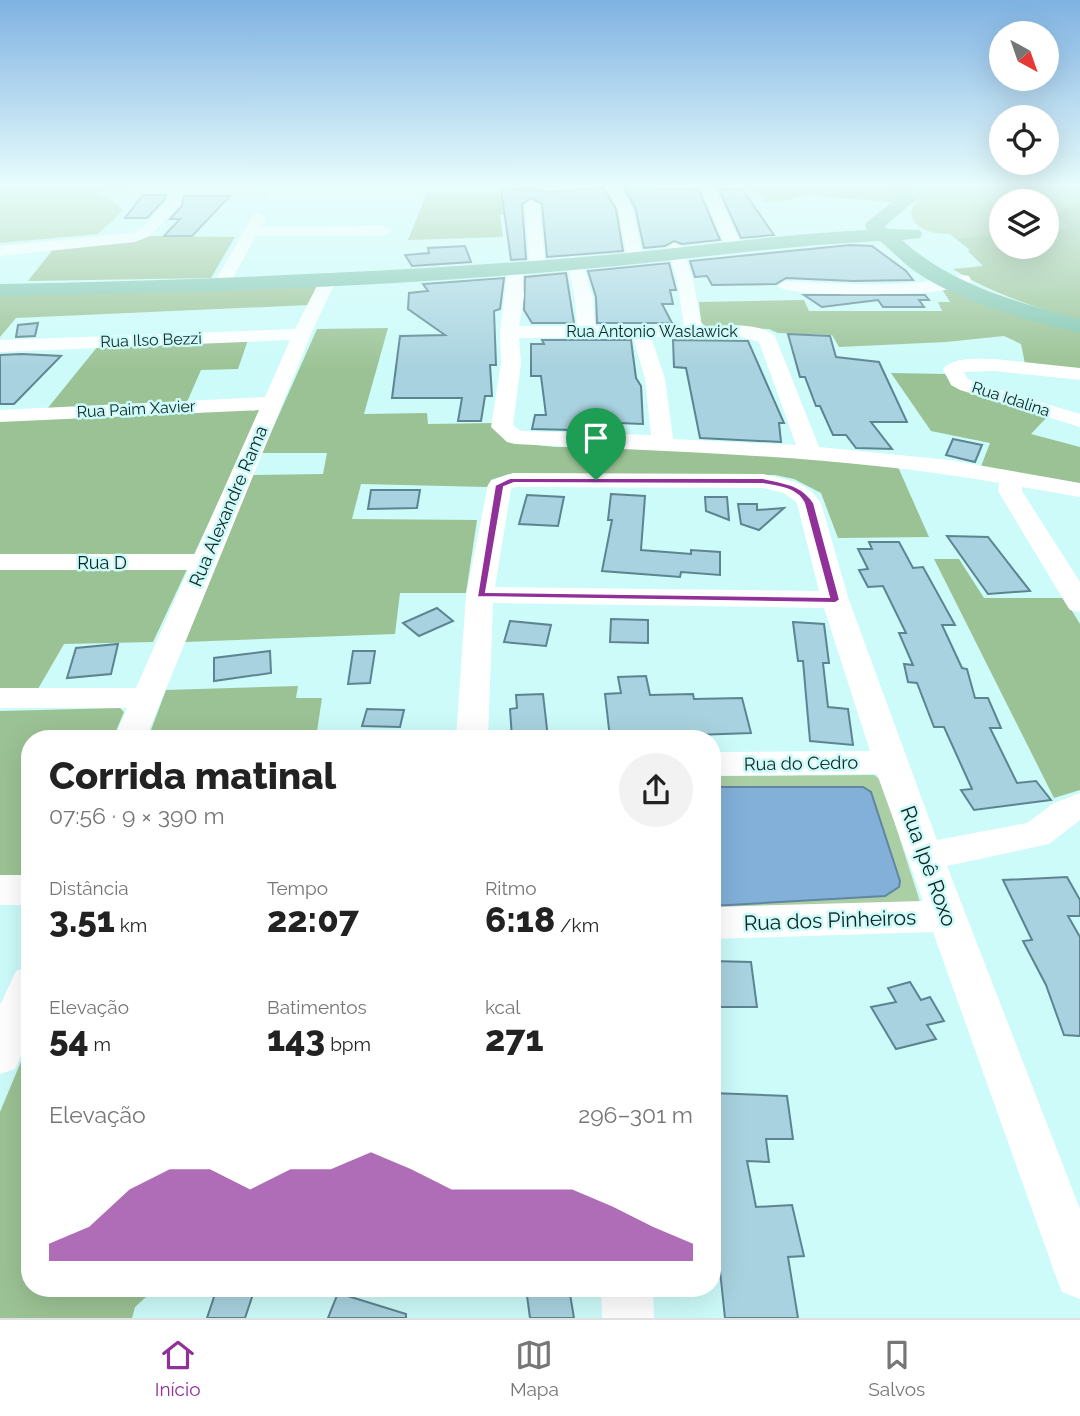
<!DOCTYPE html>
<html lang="pt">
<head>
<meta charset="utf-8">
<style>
  body { margin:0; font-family:Raleway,sans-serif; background:#f2f2f2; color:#222; height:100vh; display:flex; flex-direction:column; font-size:26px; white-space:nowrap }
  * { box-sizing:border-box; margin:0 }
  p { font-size:23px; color:#767676 }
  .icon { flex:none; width:38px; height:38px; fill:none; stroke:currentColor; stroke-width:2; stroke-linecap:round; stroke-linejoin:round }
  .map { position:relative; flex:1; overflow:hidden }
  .sheet { position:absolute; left:21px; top:730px; width:700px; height:567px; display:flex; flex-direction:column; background:#fff; border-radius:28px; box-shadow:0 7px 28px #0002 }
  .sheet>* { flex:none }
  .needle { width:46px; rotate:140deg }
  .controls { position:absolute; left:989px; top:21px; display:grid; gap:14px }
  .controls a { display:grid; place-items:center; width:70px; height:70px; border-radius:50%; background:#fff; box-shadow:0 7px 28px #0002; font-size:35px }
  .pin { position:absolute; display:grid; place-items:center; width:60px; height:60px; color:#fff; margin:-72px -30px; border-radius:50% 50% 50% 0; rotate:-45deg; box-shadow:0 0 7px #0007 }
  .pin .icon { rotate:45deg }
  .round { display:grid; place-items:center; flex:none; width:74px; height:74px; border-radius:37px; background:#f2f2f2 }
  .head { display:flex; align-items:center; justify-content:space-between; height:119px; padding:0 28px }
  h1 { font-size:38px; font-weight:800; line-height:52px }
  .figures { display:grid; grid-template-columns:repeat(3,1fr); gap:10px; height:119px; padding:7px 28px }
  .figures div { display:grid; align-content:center }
  .figures b { font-size:35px; font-weight:800 }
  .figures small { font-size:19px; font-weight:400 }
  .figures p { font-size:19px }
  .chart { height:196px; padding:14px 28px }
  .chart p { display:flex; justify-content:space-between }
  .chart svg { width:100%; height:126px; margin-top:7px; fill:#903099; opacity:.7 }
  .dock { display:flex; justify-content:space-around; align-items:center; height:98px; border-top:2px solid #e0e0e0; background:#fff; font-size:19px; color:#767676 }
  .dock a { display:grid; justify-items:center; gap:4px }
  .dock .current { color:#903099 }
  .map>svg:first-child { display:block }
  .green { fill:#abcfa5 }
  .forest { fill:#9bc294 }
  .water { fill:#82b0d9; stroke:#6086a2; stroke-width:2 }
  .building { fill:#a8d2df; stroke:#5d8491; stroke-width:2 }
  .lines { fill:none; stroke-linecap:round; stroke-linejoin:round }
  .minor { fill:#fff; fill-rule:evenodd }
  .major { fill:#83c5af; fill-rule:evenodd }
  .route { fill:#903099; stroke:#fff; stroke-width:2; fill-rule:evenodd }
  .labels { text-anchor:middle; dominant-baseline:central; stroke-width:5; stroke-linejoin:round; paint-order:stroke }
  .far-street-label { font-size:16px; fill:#112322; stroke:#ccfbf9 }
  .street-label { font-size:18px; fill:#112322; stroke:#ccfbf9 }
  .near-street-label { font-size:21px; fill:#112322; stroke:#ccfbf9 }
</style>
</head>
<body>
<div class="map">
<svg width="1080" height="1318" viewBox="0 0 1080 1318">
  <rect width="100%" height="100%" fill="#ccfbf9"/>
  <!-- green -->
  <g class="green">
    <polygon points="0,186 133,186 94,191 117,204 123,211 98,234 0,243"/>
    <polygon points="752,186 887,186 880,195 842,190 830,197 809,193 787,201 765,202"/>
    <path d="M934 186H1080V204L1062 210 1054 217 1070 226 1047 234 1046 201H1001V236L980 235 956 239 949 234C911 234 895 209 934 186Z"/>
    <polygon points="874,775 881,780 921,905 712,915 712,776"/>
  </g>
  <!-- forest -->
  <g class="forest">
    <polygon points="514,186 543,186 545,196 520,197 522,214 500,215 503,237 408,240 427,193 516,193"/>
    <polygon points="887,186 915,186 892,202 830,197 842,190 880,195"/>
    <path d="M1080 204V321C1036 307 992 294 953 269L983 266 968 251 970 250 956 239 980 235 1001 236V247H1046L1047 234 1069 226 1053 217 1062 210Z"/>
    <polygon points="147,236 235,237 211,278 28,281 54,248"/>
    <polygon points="318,286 309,305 16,318 0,337 0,293"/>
    <polygon points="960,288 1080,331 1080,369 1025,364 1021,344 1004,336 946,342 839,347 832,335 778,333 769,329 706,327 701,322 699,302 804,300 809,311 942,311 938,302 950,302 942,289"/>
    <polygon points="388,328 364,414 427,413 428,424 494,423 528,444 555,447 662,448 807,458 898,467 929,537 838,538 821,493 794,479 775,475 509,474 491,480 487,487 361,484 352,519 477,520 466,593 400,593 395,634 185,642 253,475 323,474 327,453 262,453 317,329"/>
    <polygon points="248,340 238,369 201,370 187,402 47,409 98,346"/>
    <polygon points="891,373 945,374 956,386 1048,416 1031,434 1080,447 1080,484 980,469 990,443 931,431"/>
    <polygon points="256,408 261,411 153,642 64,644 38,689 0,689 0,420"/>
    <polygon points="934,559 959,559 984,598 1064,598 1080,624 1080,790 1054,798"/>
    <polygon points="298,686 296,698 322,698 316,738 148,738 166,690"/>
    <polygon points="120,708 124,712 113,738 30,738 30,877 0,877 0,711"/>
    <polygon points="30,1040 30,1288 156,1288 135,1307 132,1318 0,1318 0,1112"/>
  </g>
  <!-- water -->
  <polygon class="water" points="712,787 863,787 871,792 900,881 899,887 885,896 712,906 712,858 717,856 717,849 712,844"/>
  <!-- building -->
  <g class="building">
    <polygon points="501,188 549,192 603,188 616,209 623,251 547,257 542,204 531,198 522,204 526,259 511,260"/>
    <polygon points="624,188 699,190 720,240 682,244 674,241 665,246 644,248 635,207"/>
    <polygon points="742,189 774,235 741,238 719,190"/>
    <polygon points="143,195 166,195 165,199 147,218 125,218"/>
    <polygon points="184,196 230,196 192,236 164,236 180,219 170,219 182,206"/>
    <polygon points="850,245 872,246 906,271 913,280 853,281 786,278 776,284 712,285 707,276 695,277 690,261"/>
    <polygon points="465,246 471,262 412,266 405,255 429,253 428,248"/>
    <polygon points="669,263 676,290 670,290 673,304 662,304 672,323 597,323 596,297 588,271"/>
    <polygon points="566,273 574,323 532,323 524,310 525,277"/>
    <polygon points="504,278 500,309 494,311 496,365 490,365 492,396 485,396 481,421 458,421 462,398 392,398 400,336 445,335 408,309 409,293 428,291 423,284"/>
    <polygon points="804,295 925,295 929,300 919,300 924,307 883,307 878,300 822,307"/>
    <polygon points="38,323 35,336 16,337 18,325"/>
    <polygon points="788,334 830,336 836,357 879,362 907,422 871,422 892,449 856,448 846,435 833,435 820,406 816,406 805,377 800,377"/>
    <polygon points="542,340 631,340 636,378 641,386 643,424 618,423 617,431 532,429 535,415 546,415 541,376 531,376 531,344 544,344"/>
    <polygon points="673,340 748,341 784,423 779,423 781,442 700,438 686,368 674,367"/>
    <polygon points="22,354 61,356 14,404 0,404 0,355"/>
    <polygon points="953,439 982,445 975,462 946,455"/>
    <polygon points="371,490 420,490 417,508 368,509"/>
    <polygon points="611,494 645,496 641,550 691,554 691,550 720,552 720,575 681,572 680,577 602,571 612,520 608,520"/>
    <polygon points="527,495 564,497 558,526 519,524"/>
    <polygon points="705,497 727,497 729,520 706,511"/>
    <polygon points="738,504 757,504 757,510 784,508 759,530 741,524"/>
    <polygon points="947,536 988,537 1030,591 988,594"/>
    <polygon points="869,542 899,542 913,568 923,567 955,625 942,625 962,668 967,669 975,698 988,698 1001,728 990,728 1017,783 1036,781 1051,800 974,810 961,790 972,789 944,727 934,727 917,683 908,682 904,664 913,665 899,633 906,633 883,586 868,587 859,570 868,569 858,549 872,549"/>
    <polygon points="437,608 453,621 419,636 403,623"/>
    <polygon points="611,619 648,620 648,643 610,642"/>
    <polygon points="510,621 551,625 546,646 504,642"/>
    <polygon points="793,622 824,624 829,663 823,663 828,707 848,709 853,745 810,741 803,661 798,661"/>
    <polygon points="118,644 111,674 67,678 76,648"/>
    <polygon points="270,651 271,673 214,681 214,658"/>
    <polygon points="353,651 375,651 370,683 348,684"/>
    <polygon points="646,676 650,695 693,694 694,699 742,698 751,733 610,738 605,694 621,693 618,677"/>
    <polygon points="543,694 548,738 512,738 510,709 517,708 516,695"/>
    <polygon points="367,709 404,710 400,727 362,726"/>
    <polygon points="1067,877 1080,900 1080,916 1068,916 1080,937 1080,1036 1064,1035 1046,985 1023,941 1032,940 1003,880"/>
    <polygon points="712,961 751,962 757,1007 712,1007"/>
    <polygon points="910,982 921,1000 930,997 944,1021 927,1025 936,1039 896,1049 871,1007 896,1002 888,988"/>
    <polygon points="712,1093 787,1096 793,1139 766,1139 769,1162 747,1161 756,1207 792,1205 804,1256 788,1257 798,1318 725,1318 719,1261 712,1262"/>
    <polygon points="217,1288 255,1288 245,1318 207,1318"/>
    <polygon points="526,1288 569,1288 574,1318 530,1318"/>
    <polygon points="338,1293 406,1314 406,1318 328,1318"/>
  </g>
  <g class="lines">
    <!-- minor -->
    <g class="minor">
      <polygon points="169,186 183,186 180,204 150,236 135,242 0,256 0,246 132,233 140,230 168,200"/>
      <polygon points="605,186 619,186 632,208 642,252 640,255 628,255 626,252 618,208"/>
      <polygon points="700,186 714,186 740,242 737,245 732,247 724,242"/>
      <polygon points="274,192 413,192 420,196 413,200 269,199 267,196"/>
      <polygon points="532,200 539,204 545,262 537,267 529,262 525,204"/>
      <polygon points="259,213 266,217 261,227 383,226 391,231 383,236 256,236 226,290 214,290 212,286 254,214"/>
      <path d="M675 243 683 248 693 280 702 326C725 326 756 321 775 336L819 447 949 460 1080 483V497L1022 487V491L1080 582V612L1070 610 1066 604 998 491 999 483C840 455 676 452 515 444L507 442 491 427 501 363 500 332 508 266H520L522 269 524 296 519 326H577L575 298 567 264 575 259 583 264 593 298 595 326H684L677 280 667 248ZM633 337 645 379 651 435 521 431 513 425 521 363 519 338ZM651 337H742L759 342 796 445 673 439 665 379Z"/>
      <polygon points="330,271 338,276 311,334 146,738 114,738 127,708 0,708 0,688 136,688 188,570 0,570 0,554 195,554 259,410 0,422 0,410 265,397 290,340 0,352 0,340 295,329 322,276"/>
      <path d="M963 275 969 276 971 280 969 284C957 288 945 290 932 292 910 294 788 298 778 286L786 281C845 284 906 289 963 275Z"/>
      <path d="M995 359 1080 368V380L995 371 964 372 967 378 974 382 1080 414V427L960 390 951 385 943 369C954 356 979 359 995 359Z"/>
      <path d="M513 473 763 474C787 480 807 481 821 503L849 600 937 840 1027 823 1054 803 1080 793V820L1049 844 947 866 1080 1209V1299L1062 1292 1055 1274 933 932 712 939V907L923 901 877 774 712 776V752L870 751 824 608 493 603 488 738H456L466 595 488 485 492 480ZM516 487 763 488 784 493 797 503 819 591 495 587 511 489Z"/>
      <rect x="0" y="875" width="30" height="30"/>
      <polygon points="30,966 30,1035 15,1069 0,1074 0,1005 16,971"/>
      <polygon points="601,1288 653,1288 654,1318 602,1318"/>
    </g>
    <!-- major -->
    <path class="major" d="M913 186H932L884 227 888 229 920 230 922 234 920 238 902 240C952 285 1016 302 1080 319V333C1023 319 961 303 913 270 901 261 891 250 880 241 777 246 676 261 573 270 382 287 191 293 0 296V284C191 280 381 273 572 258 670 250 768 235 867 230L865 226 867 222Z"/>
  </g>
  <!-- sky -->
  <linearGradient id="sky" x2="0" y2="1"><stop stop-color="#7fb2e2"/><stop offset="0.5" stop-color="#e8fdfc"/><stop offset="1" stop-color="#e8fdfc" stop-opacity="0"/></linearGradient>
  <rect width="1080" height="370" fill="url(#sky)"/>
  <!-- route -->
  <path class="route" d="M510 478H763C784 483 802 484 814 503L840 600 835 603 477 597 495 485ZM514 483 763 484C779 487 796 488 804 503L829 597 486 592 504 487Z"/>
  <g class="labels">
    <!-- far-street labels -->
    <g class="far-street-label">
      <text x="652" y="331">Rua Antonio Waslawick</text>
      <text transform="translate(151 340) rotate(-2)">Rua Ilso Bezzi</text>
      <text transform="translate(1011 399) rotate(18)">Rua Idalina</text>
      <text transform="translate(136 409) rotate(-3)">Rua Paim Xavier</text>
    </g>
    <!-- street labels -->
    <g class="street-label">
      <text transform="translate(228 506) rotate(-67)">Rua Alexandre Rama</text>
      <text x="102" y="562">Rua D</text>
      <text transform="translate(801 763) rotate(-1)">Rua do Cedro</text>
    </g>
    <!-- near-street labels -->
    <g class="near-street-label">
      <text transform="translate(929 866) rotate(70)">Rua Ipê Roxo</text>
      <text transform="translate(830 920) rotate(-2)">Rua dos Pinheiros</text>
    </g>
  </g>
</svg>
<div class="controls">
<a><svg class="needle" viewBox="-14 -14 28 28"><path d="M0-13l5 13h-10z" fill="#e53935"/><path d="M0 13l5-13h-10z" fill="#767676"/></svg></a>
<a><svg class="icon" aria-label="locate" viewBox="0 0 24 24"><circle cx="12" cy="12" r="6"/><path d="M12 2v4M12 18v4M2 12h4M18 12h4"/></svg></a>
<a><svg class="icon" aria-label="layers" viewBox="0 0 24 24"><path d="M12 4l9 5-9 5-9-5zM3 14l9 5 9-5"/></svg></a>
</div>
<div class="pin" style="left:596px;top:480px;background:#1e9e55"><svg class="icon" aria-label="arrive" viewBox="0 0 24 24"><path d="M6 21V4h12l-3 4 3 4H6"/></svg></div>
<section class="sheet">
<div class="head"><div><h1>Corrida matinal</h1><p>07:56 · 9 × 390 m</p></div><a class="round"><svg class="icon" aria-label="share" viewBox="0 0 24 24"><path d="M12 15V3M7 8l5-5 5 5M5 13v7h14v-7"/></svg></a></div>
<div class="figures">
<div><p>Distância</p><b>3.51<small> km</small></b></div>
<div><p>Tempo</p><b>22:07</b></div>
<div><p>Ritmo</p><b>6:18<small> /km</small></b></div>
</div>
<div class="figures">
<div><p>Elevação</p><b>54<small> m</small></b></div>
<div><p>Batimentos</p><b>143<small> bpm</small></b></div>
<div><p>kcal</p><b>271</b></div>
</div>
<div class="chart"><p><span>Elevação</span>296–301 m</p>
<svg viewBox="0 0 160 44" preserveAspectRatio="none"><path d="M0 44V38L10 32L20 19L30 12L40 12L50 19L60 12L70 12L80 6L90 12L100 19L110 19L120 19L130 19L140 25L150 32L160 38V44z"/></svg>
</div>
</section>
</div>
<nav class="dock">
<a class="current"><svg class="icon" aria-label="home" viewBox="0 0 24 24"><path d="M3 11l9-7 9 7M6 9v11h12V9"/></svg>Início</a>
<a><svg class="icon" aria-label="map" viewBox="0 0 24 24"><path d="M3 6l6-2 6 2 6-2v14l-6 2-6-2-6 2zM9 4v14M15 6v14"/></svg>Mapa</a>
<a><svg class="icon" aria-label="saved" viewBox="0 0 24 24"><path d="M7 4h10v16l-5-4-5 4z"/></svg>Salvos</a>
</nav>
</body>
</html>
